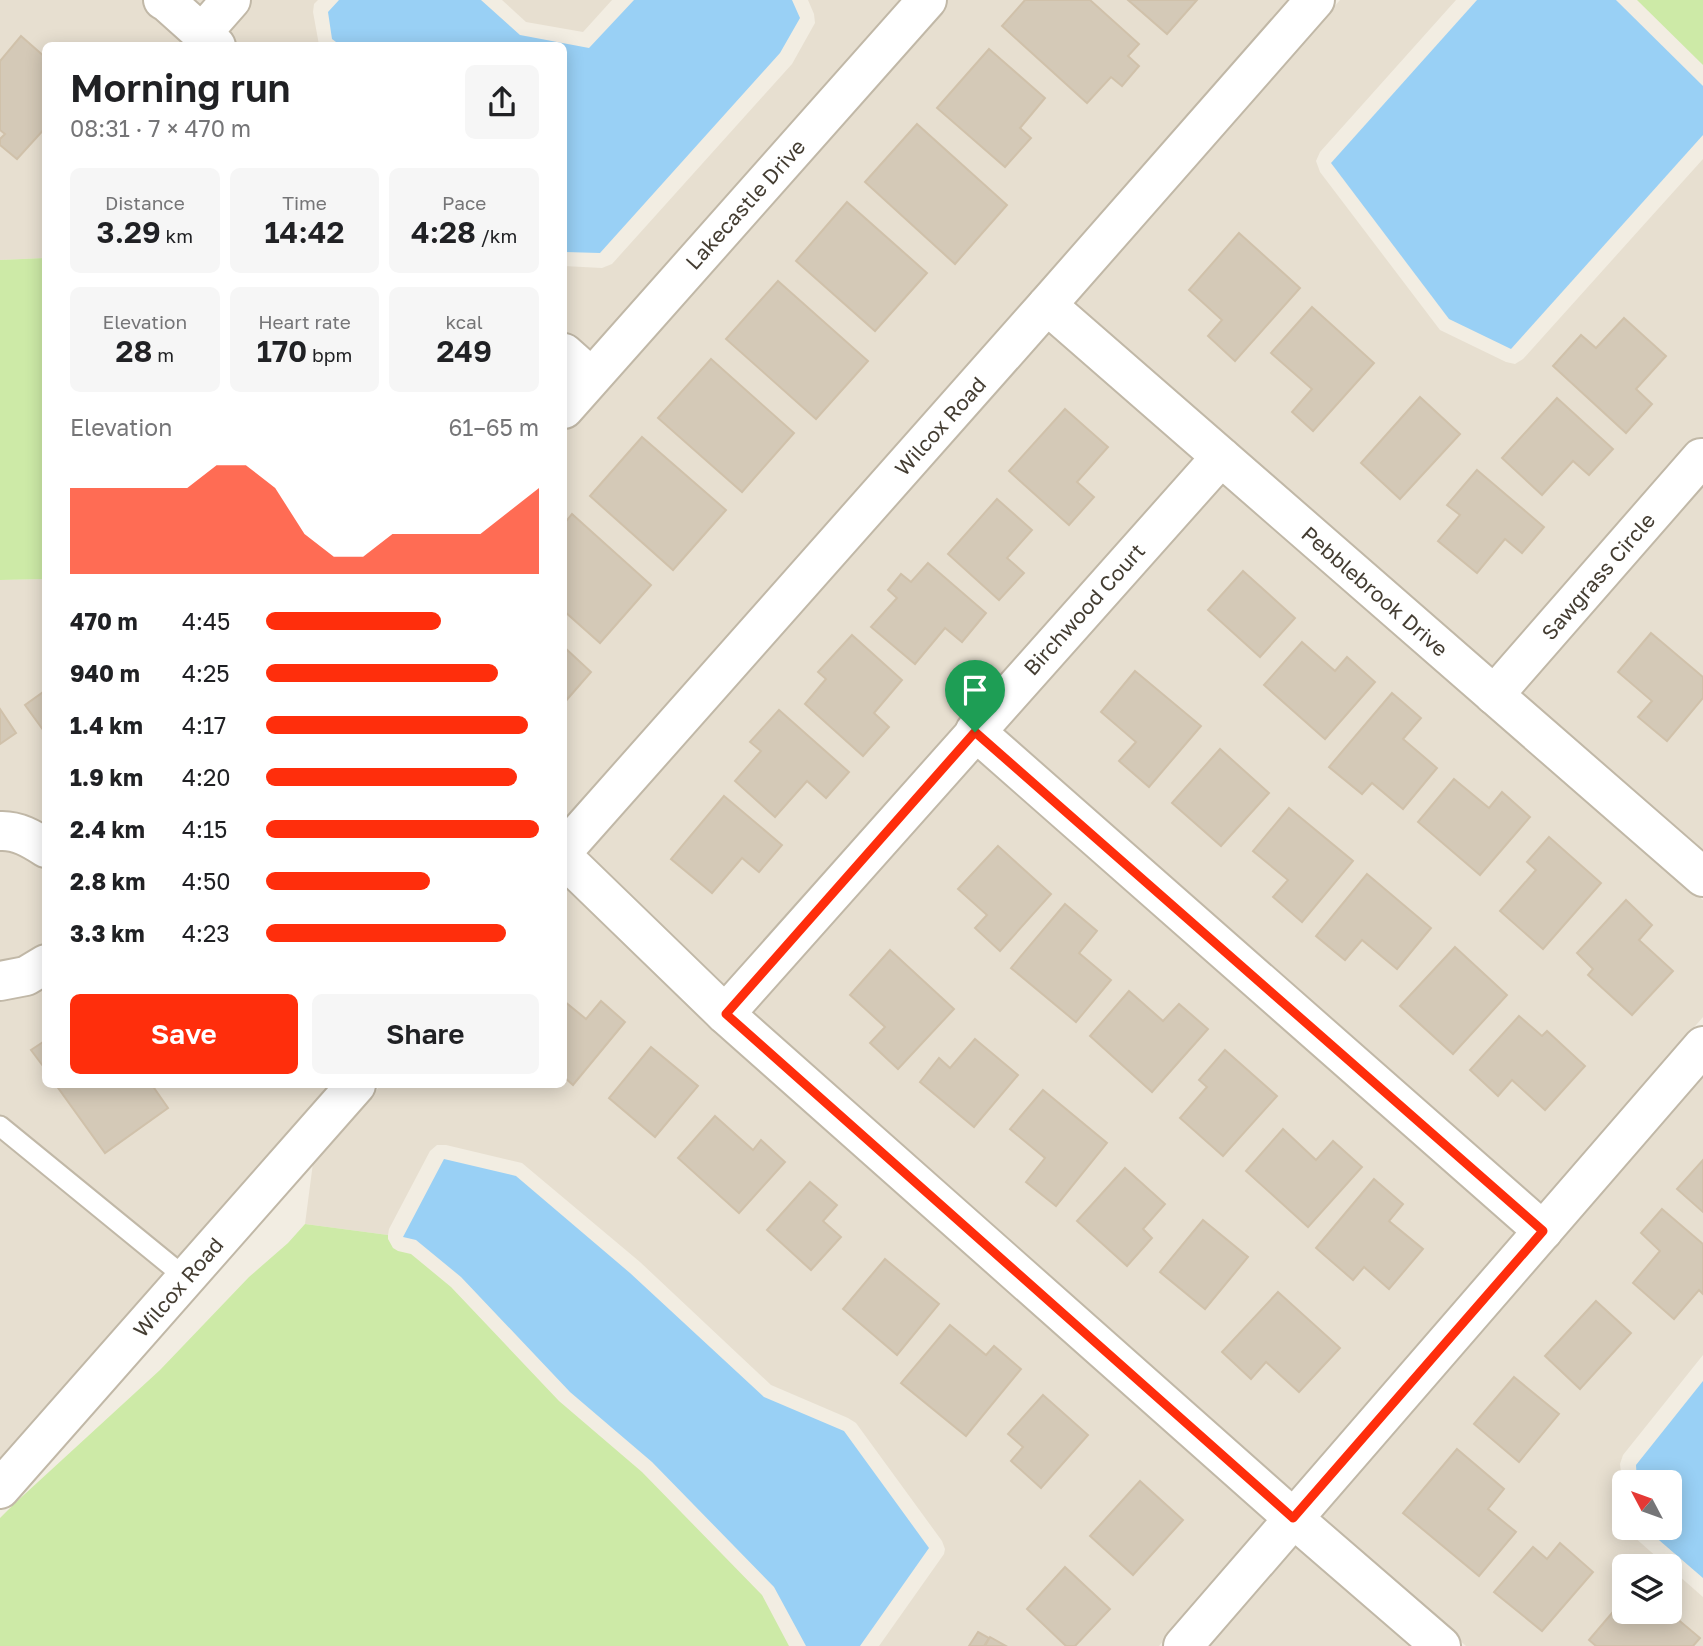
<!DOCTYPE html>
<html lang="en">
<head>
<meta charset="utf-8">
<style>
  body { margin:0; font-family:"Golos Text",sans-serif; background:#f6f6f6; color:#202124; height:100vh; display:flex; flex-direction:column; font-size:26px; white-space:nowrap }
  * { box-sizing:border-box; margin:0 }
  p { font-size:23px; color:#757577 }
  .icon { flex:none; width:38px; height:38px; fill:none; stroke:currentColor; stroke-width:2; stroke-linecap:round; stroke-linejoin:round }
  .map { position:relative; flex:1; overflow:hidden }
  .details { position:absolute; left:42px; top:42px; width:525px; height:1046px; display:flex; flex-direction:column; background:#fff; border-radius:10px; box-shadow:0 4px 18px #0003 }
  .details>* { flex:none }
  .needle { width:46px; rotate:311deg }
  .controls { position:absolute; left:1612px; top:1470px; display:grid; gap:14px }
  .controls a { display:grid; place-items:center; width:70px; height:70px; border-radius:10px; background:#fff; box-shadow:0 4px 18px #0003; font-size:35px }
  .pin { position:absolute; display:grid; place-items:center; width:60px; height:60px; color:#fff; margin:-72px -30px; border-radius:50% 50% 50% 0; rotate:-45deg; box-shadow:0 0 7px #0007 }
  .pin .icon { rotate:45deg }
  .round { display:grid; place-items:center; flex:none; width:74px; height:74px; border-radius:10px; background:#f6f6f6 }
  .summary { display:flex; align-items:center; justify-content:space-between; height:119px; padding:0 28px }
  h1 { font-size:38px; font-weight:600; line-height:52px }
  .stats { display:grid; grid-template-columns:repeat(3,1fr); gap:10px; height:119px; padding:7px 28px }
  .stats div { display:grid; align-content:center; border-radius:10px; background:#f6f6f6; text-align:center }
  .stats b { font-size:30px; font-weight:600 }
  .stats small { font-size:19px; font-weight:400 }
  .stats p { font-size:19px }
  .chart { height:196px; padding:14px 28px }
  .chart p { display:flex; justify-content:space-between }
  .chart svg { width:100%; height:126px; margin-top:7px; fill:#ff2e0c; opacity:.7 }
  .primary-button { display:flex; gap:14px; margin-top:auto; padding:14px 28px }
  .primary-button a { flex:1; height:80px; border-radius:10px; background:#ff2e0c; color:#fff; font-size:28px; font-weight:600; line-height:80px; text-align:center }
  .primary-button a+a { background:#f6f6f6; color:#202124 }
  ul { padding:0 28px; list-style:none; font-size:23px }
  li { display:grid; grid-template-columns:112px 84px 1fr; align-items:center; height:52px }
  li i { height:18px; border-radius:9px; background:#ff2e0c }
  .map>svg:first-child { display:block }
  .residential { fill:#e7dfd0 }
  .green { fill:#cdeaa7 }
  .water { fill:#99d0f5 }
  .building { fill:#d4c9b7; stroke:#d0c1aa; stroke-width:2 }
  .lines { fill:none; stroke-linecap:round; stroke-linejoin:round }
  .service-casing { stroke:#c1b8a7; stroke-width:23 }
  .minor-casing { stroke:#c1b8a7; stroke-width:42 }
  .tertiary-casing { stroke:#c1b8a7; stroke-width:42 }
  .service { stroke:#fff; stroke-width:19 }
  .minor { stroke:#fff; stroke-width:38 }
  .tertiary { stroke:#fff; stroke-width:38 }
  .route-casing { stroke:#fff; stroke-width:14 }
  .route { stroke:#ff2e0c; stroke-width:9 }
  .labels { text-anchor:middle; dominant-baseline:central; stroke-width:5; stroke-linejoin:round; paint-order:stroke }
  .street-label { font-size:21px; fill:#443d32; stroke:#fff }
</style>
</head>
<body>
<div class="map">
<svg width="1703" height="1646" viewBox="0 0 1703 1646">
  <rect width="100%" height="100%" fill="#f2ede2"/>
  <!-- residential -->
  <g class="residential">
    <polygon points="0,0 318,0 314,4 313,12 319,45 46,46 45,258 0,260"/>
    <polygon points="502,0 612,0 583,32 526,22"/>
    <polygon points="808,0 1290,0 1033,292 564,821 564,266 602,268 612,264 792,64 815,23 814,14"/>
    <polygon points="1340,0 1456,0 1320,152 1316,161 1320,172 1440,330 1506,362 1515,364 1523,359 1703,159 1703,439 1693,441 1491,670 1072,304"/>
    <polygon points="1050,329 1196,457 723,988 584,855"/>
    <polygon points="1224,482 1703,900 1703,1017 1540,1206 1000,731"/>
    <polygon points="1703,484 1703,855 1519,695"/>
    <polygon points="45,579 46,1085 331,1085 0,1461 0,580"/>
    <polygon points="978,756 1518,1231 1290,1493 750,1014"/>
    <polygon points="564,881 1268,1518 1159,1646 879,1646 944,1554 945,1549 942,1541 856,1423 848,1418 771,1385 640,1262 522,1163 446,1145 437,1145 430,1151 389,1229 388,1235 305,1224 313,1163 381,1085 564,1085"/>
    <polygon points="1703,1074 1703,1355 1623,1455 1620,1464 1624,1497 1624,1528 1627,1528 1633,1536 1667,1566 1624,1566 1624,1612 1670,1612 1670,1568 1703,1597 1703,1646 1466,1646 1318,1518"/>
    <polygon points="1297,1543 1415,1646 1208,1646"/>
  </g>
  <!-- green -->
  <g class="green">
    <polygon points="1637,0 1703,0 1703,65"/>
    <polygon points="45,258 45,579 0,580 0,260"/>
    <polygon points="305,1224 388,1235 388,1239 393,1248 398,1251 411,1254 451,1287 559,1401 642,1472 762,1595 789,1646 0,1646 0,1518 14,1504 160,1370 249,1277 288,1243"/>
  </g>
  <!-- water -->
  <g class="water">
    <polygon points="339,0 481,0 520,35 589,48 634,0 792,0 800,18 780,53 600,253 565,252 564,46 340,45 332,39 328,12"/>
    <polygon points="1477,0 1616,0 1703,86 1703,135 1511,349 1449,319 1331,163"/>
    <polygon points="444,1159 516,1176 630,1273 764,1397 844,1431 929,1548 860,1646 806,1646 774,1587 652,1462 570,1392 461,1277 416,1240 403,1237"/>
    <polygon points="1703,1381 1703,1578 1645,1528 1670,1528 1670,1482 1637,1482 1636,1465"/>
  </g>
  <!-- building -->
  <g class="building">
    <polygon points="1025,0 1090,0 1139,44 1128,56 1139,66 1122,86 1111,77 1087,103 1002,26"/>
    <polygon points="1128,0 1197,0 1167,34"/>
    <polygon points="21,36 46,58 46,127 17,159 0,145 0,139 5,134 0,130 0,61"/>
    <polygon points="989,49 1045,98 1020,128 1031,138 1005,167 937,108"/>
    <polygon points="917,124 1007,205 955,264 865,182"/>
    <polygon points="847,202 927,273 875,331 796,261"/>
    <polygon points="1239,233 1300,288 1235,361 1208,336 1222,320 1189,290"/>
    <polygon points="778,281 868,361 816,419 726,339"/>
    <polygon points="1312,307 1374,363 1313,431 1292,412 1312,389 1271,353"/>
    <polygon points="1624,318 1666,356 1636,389 1652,404 1626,433 1553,366 1581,335 1596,348"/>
    <polygon points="711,359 794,433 742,492 658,418"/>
    <polygon points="1420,397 1460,434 1400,499 1361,463"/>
    <polygon points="1557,398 1613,449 1589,475 1573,461 1542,495 1502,458"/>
    <polygon points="1065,409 1108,447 1077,482 1094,497 1069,525 1009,471"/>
    <polygon points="642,437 726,510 673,570 590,496"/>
    <polygon points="1477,470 1544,527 1522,553 1505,539 1477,573 1438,541 1460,515 1447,505"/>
    <polygon points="997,499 1032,530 1007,558 1024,573 999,600 948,554"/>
    <polygon points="572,514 651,585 600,643 564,611 564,524"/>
    <polygon points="928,563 986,613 962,642 945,628 915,664 871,627 897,598 888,590 901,574 911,582"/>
    <polygon points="1243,571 1295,618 1260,657 1208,610"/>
    <polygon points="1651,633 1703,677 1703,698 1667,741 1638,717 1652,701 1618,672"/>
    <polygon points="852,635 902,680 874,713 889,727 863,756 805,704 826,679 818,672"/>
    <polygon points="1302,642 1335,671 1347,657 1375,682 1325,739 1264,685"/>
    <polygon points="564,647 591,672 564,703"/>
    <polygon points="1135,671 1201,726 1149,787 1119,761 1136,742 1101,712"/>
    <polygon points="46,690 46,734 25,705"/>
    <polygon points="1392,693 1421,718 1403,739 1437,768 1403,809 1372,783 1362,794 1329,767"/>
    <polygon points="0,709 16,733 0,744"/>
    <polygon points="779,710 849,772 826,798 807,781 775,817 735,781 761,751 750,742"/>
    <polygon points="1220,749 1269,793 1221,846 1172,803"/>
    <polygon points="1454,779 1489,808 1502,792 1530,817 1480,875 1418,822"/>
    <polygon points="724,796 782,845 759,872 742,858 712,893 671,859"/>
    <polygon points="1289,808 1353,861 1302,922 1273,897 1288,880 1253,851"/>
    <polygon points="1549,837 1601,883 1543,949 1500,911 1536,870 1527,862"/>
    <polygon points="998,846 1051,894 1000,951 975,928 987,915 958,889"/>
    <polygon points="1367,874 1431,928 1397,969 1362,940 1345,960 1316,936"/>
    <polygon points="1626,900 1652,925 1639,940 1673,971 1632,1015 1588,975 1593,969 1577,953"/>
    <polygon points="1065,904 1097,931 1079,953 1111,980 1076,1022 1011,968"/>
    <polygon points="1455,947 1507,995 1453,1054 1400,1006"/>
    <polygon points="890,950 954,1009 898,1069 870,1043 885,1027 850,995"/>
    <polygon points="1129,991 1163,1021 1179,1004 1208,1029 1152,1092 1090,1036"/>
    <polygon points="564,1001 586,1019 601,1001 625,1022 573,1085 564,1077"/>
    <polygon points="1519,1016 1542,1036 1547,1031 1585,1066 1545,1110 1512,1080 1498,1096 1470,1070"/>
    <polygon points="975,1039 1018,1075 974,1127 920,1082 939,1058 950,1068"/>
    <polygon points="46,1040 46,1070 31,1050"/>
    <polygon points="651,1047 698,1086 655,1137 609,1098"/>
    <polygon points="1225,1050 1277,1096 1223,1156 1180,1118 1207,1087 1199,1080"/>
    <polygon points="56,1085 152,1085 168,1108 105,1153"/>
    <polygon points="1043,1090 1107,1143 1056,1206 1026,1182 1045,1158 1010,1129"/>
    <polygon points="715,1116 753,1150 761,1140 785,1162 739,1213 678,1158"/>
    <polygon points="1283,1129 1316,1160 1333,1141 1362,1167 1308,1227 1246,1171"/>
    <polygon points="1703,1160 1703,1212 1677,1189"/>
    <polygon points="1125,1168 1165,1204 1143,1229 1152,1238 1127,1266 1077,1221"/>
    <polygon points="1374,1179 1403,1204 1389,1221 1423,1249 1389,1289 1364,1267 1353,1280 1316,1248"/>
    <polygon points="810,1182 837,1205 823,1221 841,1237 811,1270 767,1230"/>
    <polygon points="1662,1209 1703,1244 1703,1294 1699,1290 1674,1319 1633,1283 1660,1251 1641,1233"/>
    <polygon points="1203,1220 1248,1257 1205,1309 1160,1272"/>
    <polygon points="885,1259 939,1304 897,1355 843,1309"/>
    <polygon points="1278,1292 1340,1348 1299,1392 1266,1362 1251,1379 1222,1352"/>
    <polygon points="1596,1301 1631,1333 1580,1389 1545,1356"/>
    <polygon points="950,1325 986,1355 994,1346 1021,1369 966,1436 901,1383"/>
    <polygon points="1514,1377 1559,1414 1519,1462 1474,1424"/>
    <polygon points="1043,1395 1088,1435 1041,1488 1011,1461 1023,1447 1008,1434"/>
    <polygon points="1457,1449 1504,1489 1488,1509 1516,1532 1479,1576 1403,1513"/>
    <polygon points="1140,1481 1183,1520 1133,1575 1090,1536"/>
    <polygon points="1560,1543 1593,1572 1542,1631 1494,1592 1533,1547 1547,1559"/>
    <polygon points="1065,1567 1110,1609 1075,1646 1066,1646 1027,1609"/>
    <polygon points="1624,1599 1624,1612 1645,1612 1648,1614 1650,1612 1669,1612 1700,1638 1693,1646 1596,1646 1589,1640"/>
    <polygon points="978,1632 989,1638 984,1646 969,1646"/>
    <polygon points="990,1637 1006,1646 985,1646"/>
  </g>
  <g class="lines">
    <defs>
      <polyline id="service" points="0,1126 186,1278"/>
      <g id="minor">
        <polyline points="163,0 168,3 216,46"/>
        <polyline points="202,33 231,0"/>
        <polyline points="1047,305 1703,877"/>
        <polyline points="564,353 591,377"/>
        <polyline points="564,409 927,0"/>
        <polyline points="1494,695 1701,458 1703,458"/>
        <polyline points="975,731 1543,1231"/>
        <path d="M0 831C17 830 32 839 46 848"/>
        <polyline points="564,858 725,1014 1293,1518 1441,1646"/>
        <polyline points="0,981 26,976 46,964"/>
        <polyline points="725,1014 1221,457"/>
        <polyline points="1183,1646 1703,1046"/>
      </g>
      <g id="tertiary">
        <polyline points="564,850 1047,305 1315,0"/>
        <polyline points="0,1489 356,1085"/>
      </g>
    </defs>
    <!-- service casing -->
    <use href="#service" class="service-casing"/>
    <!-- minor casing -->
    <use href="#minor" class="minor-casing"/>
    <!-- tertiary casing -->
    <use href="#tertiary" class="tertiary-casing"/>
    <!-- service -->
    <use href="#service" class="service"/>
    <!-- minor -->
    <use href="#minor" class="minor"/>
    <!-- tertiary -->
    <use href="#tertiary" class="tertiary"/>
  </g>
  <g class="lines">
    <defs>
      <polygon id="route" points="975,732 1543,1231 1293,1518 726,1014"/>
    </defs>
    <!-- route casing -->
    <use href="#route" class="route-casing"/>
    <!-- route -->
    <use href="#route" class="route"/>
  </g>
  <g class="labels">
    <!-- street labels -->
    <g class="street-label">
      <text transform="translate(745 204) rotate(-48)">Lakecastle Drive</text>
      <text transform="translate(940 426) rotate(-48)">Wilcox Road</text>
      <text transform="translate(1598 576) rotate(-49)">Sawgrass Circle</text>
      <text transform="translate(1375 591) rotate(41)">Pebblebrook Drive</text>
      <text transform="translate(1084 609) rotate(-48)">Birchwood Court</text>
      <text transform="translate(178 1287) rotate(-49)">Wilcox Road</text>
    </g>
  </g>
</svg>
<div class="controls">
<a><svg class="needle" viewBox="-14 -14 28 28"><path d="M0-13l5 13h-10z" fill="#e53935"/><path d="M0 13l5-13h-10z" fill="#757577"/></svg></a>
<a><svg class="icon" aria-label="layers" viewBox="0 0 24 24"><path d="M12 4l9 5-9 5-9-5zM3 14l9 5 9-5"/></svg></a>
</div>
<div class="pin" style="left:975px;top:732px;background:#1e9e55"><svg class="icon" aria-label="arrive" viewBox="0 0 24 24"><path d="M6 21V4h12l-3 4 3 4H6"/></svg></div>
<section class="details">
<div class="summary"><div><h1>Morning run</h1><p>08:31 · 7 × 470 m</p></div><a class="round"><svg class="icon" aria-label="share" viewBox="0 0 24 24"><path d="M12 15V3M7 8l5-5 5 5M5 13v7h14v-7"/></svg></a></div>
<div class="stats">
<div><p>Distance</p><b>3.29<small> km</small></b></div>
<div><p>Time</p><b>14:42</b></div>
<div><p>Pace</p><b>4:28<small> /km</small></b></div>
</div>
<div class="stats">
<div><p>Elevation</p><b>28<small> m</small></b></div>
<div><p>Heart rate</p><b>170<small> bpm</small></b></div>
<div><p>kcal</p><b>249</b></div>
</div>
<div class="chart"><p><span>Elevation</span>61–65 m</p>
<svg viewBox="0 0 160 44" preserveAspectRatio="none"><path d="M0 44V14L10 14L20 14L30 14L40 14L50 6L60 6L70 14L80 30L90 38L100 38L110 30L120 30L130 30L140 30L150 22L160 14V44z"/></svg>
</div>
<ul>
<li><b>470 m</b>4:45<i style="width:64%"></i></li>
<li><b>940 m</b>4:25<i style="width:85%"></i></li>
<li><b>1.4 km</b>4:17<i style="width:96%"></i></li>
<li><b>1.9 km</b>4:20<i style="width:92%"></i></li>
<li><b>2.4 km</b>4:15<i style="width:100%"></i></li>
<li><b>2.8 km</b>4:50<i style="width:60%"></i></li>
<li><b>3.3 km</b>4:23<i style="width:88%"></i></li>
</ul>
<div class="primary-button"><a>Save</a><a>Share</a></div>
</section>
</div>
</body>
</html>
